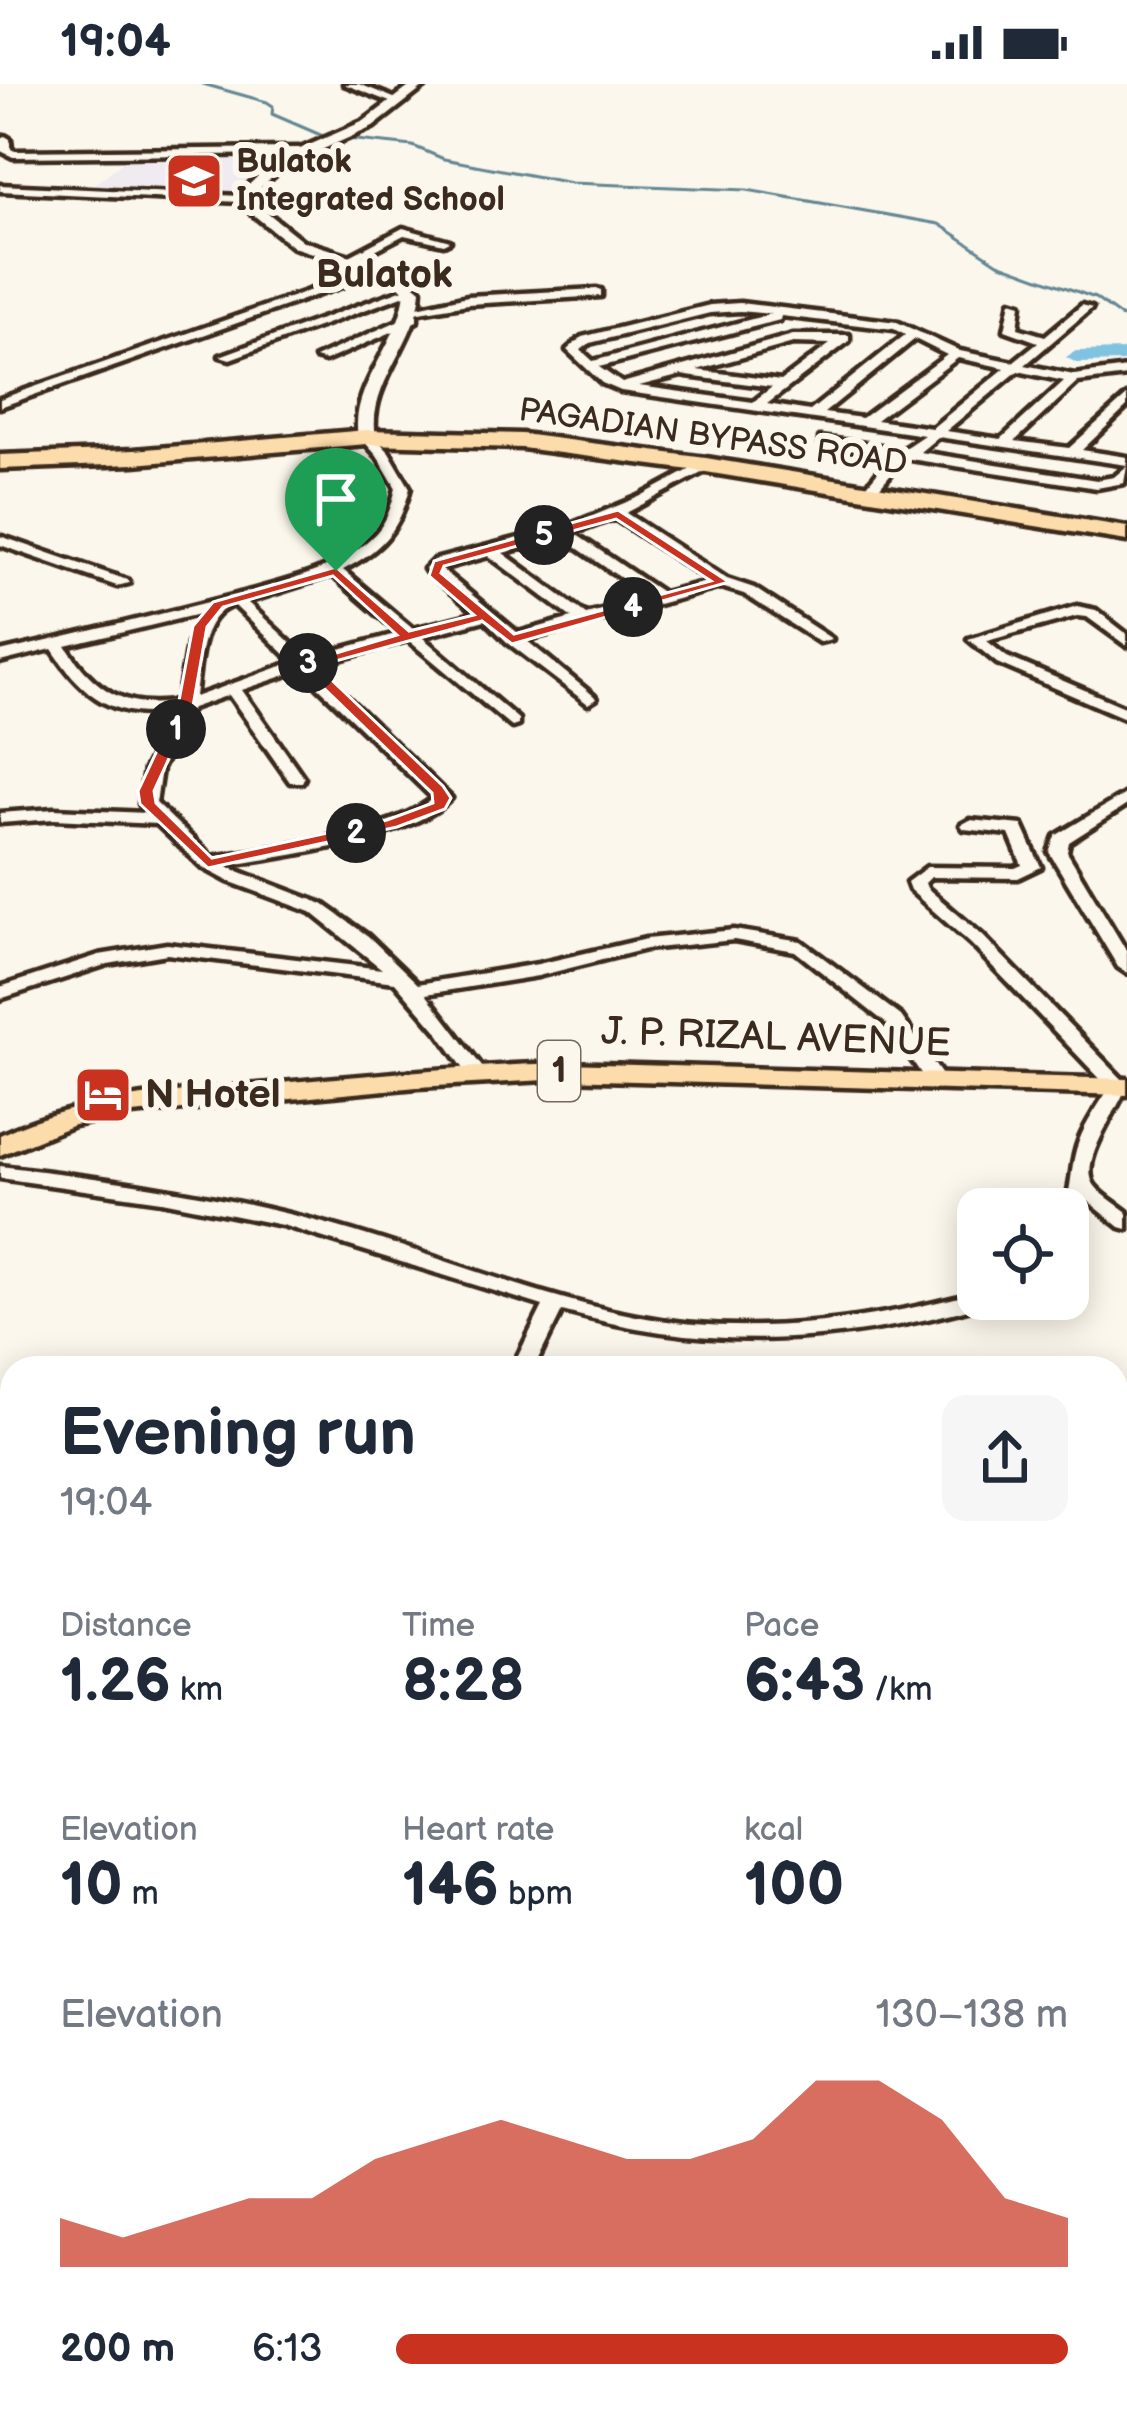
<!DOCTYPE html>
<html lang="en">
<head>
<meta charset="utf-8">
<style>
  body { margin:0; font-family:"Balsamiq Sans",sans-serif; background:#f6f6f7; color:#1f2937; height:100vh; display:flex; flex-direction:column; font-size:45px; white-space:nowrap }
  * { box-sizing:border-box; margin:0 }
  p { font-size:39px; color:#747a83 }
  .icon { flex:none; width:66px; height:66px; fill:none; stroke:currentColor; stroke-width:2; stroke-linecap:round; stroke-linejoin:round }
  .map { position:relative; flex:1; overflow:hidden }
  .drawer { position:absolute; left:0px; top:1272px; width:1128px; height:1065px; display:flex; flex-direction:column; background:#fff; border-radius:36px 36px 0 0; box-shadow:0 6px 30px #0003 }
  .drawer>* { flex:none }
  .buttons { position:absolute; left:957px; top:1104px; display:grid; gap:24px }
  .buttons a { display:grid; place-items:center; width:132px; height:132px; border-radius:24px; background:#fff; box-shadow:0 6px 30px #0003; font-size:60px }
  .pin { position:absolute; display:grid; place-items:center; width:102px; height:102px; color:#fff; margin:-123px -51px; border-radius:50% 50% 50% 0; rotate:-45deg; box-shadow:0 0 12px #0007 }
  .pin .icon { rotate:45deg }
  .km { position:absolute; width:60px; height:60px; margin:-30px; border-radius:50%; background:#222; color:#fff; font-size:33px; line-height:60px; text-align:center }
  .round { display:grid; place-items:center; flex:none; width:126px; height:126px; border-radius:24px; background:#f6f6f7 }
  .head { display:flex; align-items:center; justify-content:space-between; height:204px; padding:0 60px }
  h1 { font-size:66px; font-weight:600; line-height:90px }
  .figures { display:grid; grid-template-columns:repeat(3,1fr); gap:18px; height:204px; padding:12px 60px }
  .figures div { display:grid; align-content:center }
  .figures b { font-size:60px; font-weight:600 }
  .figures small { font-size:33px; font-weight:400 }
  .figures p { font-size:33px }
  .chart { height:336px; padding:24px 60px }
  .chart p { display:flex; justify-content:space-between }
  .chart svg { width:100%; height:216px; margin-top:12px; fill:#c8321e; opacity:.7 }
  ul { padding:0 60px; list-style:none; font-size:39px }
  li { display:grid; grid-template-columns:192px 144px 1fr; align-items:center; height:90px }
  li i { height:30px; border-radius:15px; background:#c8321e }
  .status { display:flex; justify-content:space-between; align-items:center; height:84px; padding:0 60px; background:#fff; direction:ltr }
  .status svg { height:33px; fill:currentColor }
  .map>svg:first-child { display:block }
  .built { fill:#f0ebf0 }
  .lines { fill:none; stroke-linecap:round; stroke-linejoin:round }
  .stream-far1 { stroke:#648693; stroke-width:3 }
  .stream { stroke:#648693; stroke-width:8 }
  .river { fill:#80c3e1; fill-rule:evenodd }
  .street-casing { stroke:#3b2a1e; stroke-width:9 }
  .secondary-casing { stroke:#3b2a1e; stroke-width:9 }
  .primary-casing { stroke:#3b2a1e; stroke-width:9 }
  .highway-casing { stroke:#3b2a1e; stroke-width:9 }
  .street { fill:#fbf7ec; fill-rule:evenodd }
  .secondary { fill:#fbf7ec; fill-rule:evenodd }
  .primary { fill:#fddcac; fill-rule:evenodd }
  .highway { fill:#fddcac; fill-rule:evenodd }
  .route { fill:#c8321e; stroke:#fff; stroke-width:3; fill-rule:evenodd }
  .labels { text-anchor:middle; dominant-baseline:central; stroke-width:12; stroke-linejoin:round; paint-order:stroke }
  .far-poi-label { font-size:33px; font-weight:bold; fill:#3b2a1e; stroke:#fbf7ec; text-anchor:start }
  .far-street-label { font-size:33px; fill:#3b2a1e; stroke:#fbf7ec }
  .shield { fill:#fbf7ec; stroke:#75685c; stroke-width:3 }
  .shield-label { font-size:36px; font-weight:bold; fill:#3b2a1e }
  .far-quarter-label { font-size:39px; font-weight:bold; fill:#3b2a1e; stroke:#fbf7ec }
  .street-label { font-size:39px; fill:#3b2a1e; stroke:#fbf7ec }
  .poi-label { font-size:39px; font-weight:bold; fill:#3b2a1e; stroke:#fbf7ec; text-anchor:start }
</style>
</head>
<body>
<div class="status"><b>19:04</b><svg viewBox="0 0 49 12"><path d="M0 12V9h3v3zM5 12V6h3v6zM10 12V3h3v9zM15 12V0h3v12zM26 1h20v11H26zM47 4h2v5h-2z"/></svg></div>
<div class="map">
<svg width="1127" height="2335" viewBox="0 0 1127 2335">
  <rect width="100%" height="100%" fill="#fbf7ec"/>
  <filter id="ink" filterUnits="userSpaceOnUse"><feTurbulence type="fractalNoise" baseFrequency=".00833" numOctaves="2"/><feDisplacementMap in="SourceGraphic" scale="24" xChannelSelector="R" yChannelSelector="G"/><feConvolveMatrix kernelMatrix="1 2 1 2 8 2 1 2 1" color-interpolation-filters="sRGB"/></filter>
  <g filter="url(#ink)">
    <!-- built -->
    <polygon class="built" points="288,68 235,112 89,104 135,69"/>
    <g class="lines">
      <!-- stream-far1 -->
      <g class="stream-far1">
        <polyline points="203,0 267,18 273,22 272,30 323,52"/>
        <polyline points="338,54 413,62 444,75 571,99 747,106 939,140 998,179 1095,214 1127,237"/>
      </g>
      <!-- stream -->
      <polyline class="stream" points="384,2335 397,2325"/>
      <!-- river -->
      <polygon class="river" points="1127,266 1127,278 1076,279 1066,273 1076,267"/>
      <defs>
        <g id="street">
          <polygon points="344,0 359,0 404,18 395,20"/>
          <polygon points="5,52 10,55 11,65 15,67 299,64 304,67 299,70 13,73 1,67 0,55"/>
          <polygon points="0,101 241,112 247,115 241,118 0,107"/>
          <polygon points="403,144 450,157 444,160 404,151 352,178 342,176"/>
          <polygon points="377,183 387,186 0,323 0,315"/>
          <polygon points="409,203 419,206 230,275 220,272"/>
          <polygon points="597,205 601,206 601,212 468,220 414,229 408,225 468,212"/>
          <path d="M1011 217 1021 220 1018 244 1045 252 1082 221 1092 224 1025 281 1074 291 1127 284V292L1078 298 1015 357 1069 364 1127 312V323L1082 366 1127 373V381L938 353 920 368 1097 396 1114 393 1127 382 1124 399 1097 404 904 374 874 410 869 411 862 407 891 372 825 361 820 360V354L903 365 924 351 621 307 602 299 567 266 582 253 710 221 740 219 897 238 960 267 1013 278 1038 258 1005 246ZM740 227 771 230 593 277 581 266 590 259 710 229ZM781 232 894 245 905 251 810 327 767 320 849 257V251H793L622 299 599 283 780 236ZM915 255 947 271 862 334 824 329ZM793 259 830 260 781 297 697 286ZM958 274 1005 284 932 344 876 336ZM1018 287 1064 297 1001 355 946 347ZM682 291 687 292 772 303 753 318 639 302Z"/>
          <polygon points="413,230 417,231 417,237 325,277 315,274"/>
          <path d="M362 350H372L389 368 410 404C399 447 382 465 343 486L413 545 476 529 427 488 425 485 434 476 573 440 639 413 706 377 711 378V384L626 429 727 495 754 504 832 555 819 558 744 510 721 503 526 556 594 612 596 615 588 620 507 558 485 536 422 553 518 635V641L512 643 408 556 315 582 451 714C413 756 282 772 225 782L323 820 368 852 418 900 538 880 646 855 734 846 801 857 901 932 946 997 943 1001H929L887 940 795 867 734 856 646 865 538 892 426 910 486 988 476 994 469 992 438 948 395 898 167 870 108 880 0 915V903L99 871 167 860 382 885 311 828 228 797 202 783 157 740 54 735 0 739V729L54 725 147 729 140 720 145 685 175 627C115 636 84 614 52 565L0 578V568C79 550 158 531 236 511 283 498 335 488 372 453 387 439 391 423 396 404L378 373 360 353ZM614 434 710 497 663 509 574 449ZM561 453 649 513 586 530 503 469ZM489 472 572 534 518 549 441 485ZM332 491 399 549 307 574 247 518ZM234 521 293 578 195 613C200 583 198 531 234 521ZM203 529 188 560 178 617C126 627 93 605 66 562ZM301 586 433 714C392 750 268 764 212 773L156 719 161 685 192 624 229 611 290 698H302L304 694 242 606Z"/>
          <polygon points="0,452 127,496 129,499 117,502 0,461"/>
          <polygon points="1077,522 1096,526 1127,550 1127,562 1087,533 1077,532 987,557 1007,573 1127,624 1127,635 997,579 968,555"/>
          <polygon points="1127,709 1127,721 1069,758 1067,768 1127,868 1127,889 1118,883 1049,768 1055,752"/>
          <path d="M970 736 1022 741 1041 783 1018 794 931 793 925 799 927 804 983 852 1127 1000C1121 1024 1076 1079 1095 1102 1103 1112 1117 1120 1127 1128V1145L1120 1143 1088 1117 1078 1141 1068 1148V1125H1064C1073 1102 1070 1080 1079 1057 1086 1038 1099 1021 1109 1004L971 860 910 806 907 798 927 783 1015 784 1022 781 1009 750 964 745 961 741Z"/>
          <path d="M0 1082C111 1095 223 1111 331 1141 433 1169 532 1212 636 1232 750 1254 867 1238 978 1208V1215H989L986 1220C840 1262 708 1268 562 1227L534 1284H512L543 1222 282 1141 162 1117 0 1094Z"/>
        </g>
        <path id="secondary" d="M413 0H428L373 43 285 82 249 114 303 157 398 187 421 206C418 258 366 302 376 353L367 358 358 353C349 302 401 259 405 207L388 193 293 163 234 115 275 76 364 37Z"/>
        <path id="primary" d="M565 979 1127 995V1011L565 995 417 1003 132 1030 74 1041 0 1071V1051C85 1011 178 1008 270 1000 369 991 466 982 565 979Z"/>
        <polygon id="highway" points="367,346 522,350 706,374 1127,443 1127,457 706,388 522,364 367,360 134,380 0,385 0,371 134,366"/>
      </defs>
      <!-- street casing -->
      <use href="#street" class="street-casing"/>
      <!-- secondary casing -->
      <use href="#secondary" class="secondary-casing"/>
      <!-- primary casing -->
      <use href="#primary" class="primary-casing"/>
      <!-- highway casing -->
      <use href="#highway" class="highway-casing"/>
      <!-- street -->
      <use href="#street" class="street"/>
      <!-- secondary -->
      <use href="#secondary" class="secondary"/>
      <!-- primary -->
      <use href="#primary" class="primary"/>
      <!-- highway -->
      <use href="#highway" class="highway"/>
    </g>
  </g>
  <!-- route -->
  <path class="route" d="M618 426 729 498 512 560 482 537 317 582 443 702 451 714 445 725 397 743 208 784 140 720 138 707 178 622 193 542 213 518 336 483 409 547 474 531 429 492 434 477ZM616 435 711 497 514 550 441 489 444 482ZM333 492 397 551 299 580 432 709 433 719 387 736 212 774 156 719 154 707 193 622 207 543 223 523Z"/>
  <!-- icons -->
  <defs>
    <symbol id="school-square" viewBox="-11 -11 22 22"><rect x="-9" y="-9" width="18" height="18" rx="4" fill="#c8321e" stroke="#fbf7ec"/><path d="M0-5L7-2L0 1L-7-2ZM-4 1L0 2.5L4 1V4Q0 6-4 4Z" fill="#fff"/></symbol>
    <symbol id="hotel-square" viewBox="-11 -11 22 22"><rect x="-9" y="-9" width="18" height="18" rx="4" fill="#c8321e" stroke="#fbf7ec"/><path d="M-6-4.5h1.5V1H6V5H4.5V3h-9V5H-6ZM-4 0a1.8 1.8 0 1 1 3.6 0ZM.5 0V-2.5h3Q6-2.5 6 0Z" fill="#fff"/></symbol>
  </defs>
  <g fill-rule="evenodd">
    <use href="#school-square" x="161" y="64" width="66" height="66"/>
    <use href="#hotel-square" x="70" y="978" width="66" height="66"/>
  </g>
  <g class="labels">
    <!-- far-poi labels -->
    <g class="far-poi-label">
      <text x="236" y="78">Bulatok<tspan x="236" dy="38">Integrated School</tspan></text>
    </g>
    <!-- far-street labels -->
    <g class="far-street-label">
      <text transform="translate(713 353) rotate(8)">PAGADIAN BYPASS ROAD</text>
    </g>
    <!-- shield labels -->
    <rect class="shield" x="538" y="957" width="42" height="60" rx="9"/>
    <g class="shield-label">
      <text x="559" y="987">1</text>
    </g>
    <!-- far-quarter labels -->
    <g class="far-quarter-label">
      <text x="384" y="191">Bulatok</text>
    </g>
    <!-- street labels -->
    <g class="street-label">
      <text transform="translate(776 954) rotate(2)">J. P. RIZAL AVENUE</text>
    </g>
    <!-- poi labels -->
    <g class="poi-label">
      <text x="145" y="1011">N Hotel</text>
    </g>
  </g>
</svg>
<div class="buttons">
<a><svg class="icon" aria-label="locate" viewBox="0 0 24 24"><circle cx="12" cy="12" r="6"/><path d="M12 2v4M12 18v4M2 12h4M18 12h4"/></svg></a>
</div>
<div class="pin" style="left:336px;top:487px;background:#1e9e55"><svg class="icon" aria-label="arrive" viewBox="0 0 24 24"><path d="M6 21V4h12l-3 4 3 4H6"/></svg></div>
<b class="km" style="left:176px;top:645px">1</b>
<b class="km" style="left:356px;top:749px">2</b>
<b class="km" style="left:308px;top:579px">3</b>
<b class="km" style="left:633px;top:523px">4</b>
<b class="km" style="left:544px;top:451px">5</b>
<section class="drawer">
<div class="head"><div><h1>Evening run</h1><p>19:04</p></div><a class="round"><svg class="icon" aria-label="share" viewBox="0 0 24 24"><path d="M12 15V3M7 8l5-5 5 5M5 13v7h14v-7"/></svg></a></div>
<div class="figures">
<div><p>Distance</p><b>1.26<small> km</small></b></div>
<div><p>Time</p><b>8:28</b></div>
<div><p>Pace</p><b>6:43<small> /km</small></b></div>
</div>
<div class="figures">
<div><p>Elevation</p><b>10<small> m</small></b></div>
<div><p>Heart rate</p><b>146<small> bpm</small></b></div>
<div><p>kcal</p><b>100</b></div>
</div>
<div class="chart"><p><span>Elevation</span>130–138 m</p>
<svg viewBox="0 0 160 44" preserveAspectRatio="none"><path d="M0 44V34L10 38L20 34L30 30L40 30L50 22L60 18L70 14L80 18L90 22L100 22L110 18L120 6L130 6L140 14L150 30L160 34V44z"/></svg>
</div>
<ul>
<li><b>200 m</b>6:13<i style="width:100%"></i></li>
</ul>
</section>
</div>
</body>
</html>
